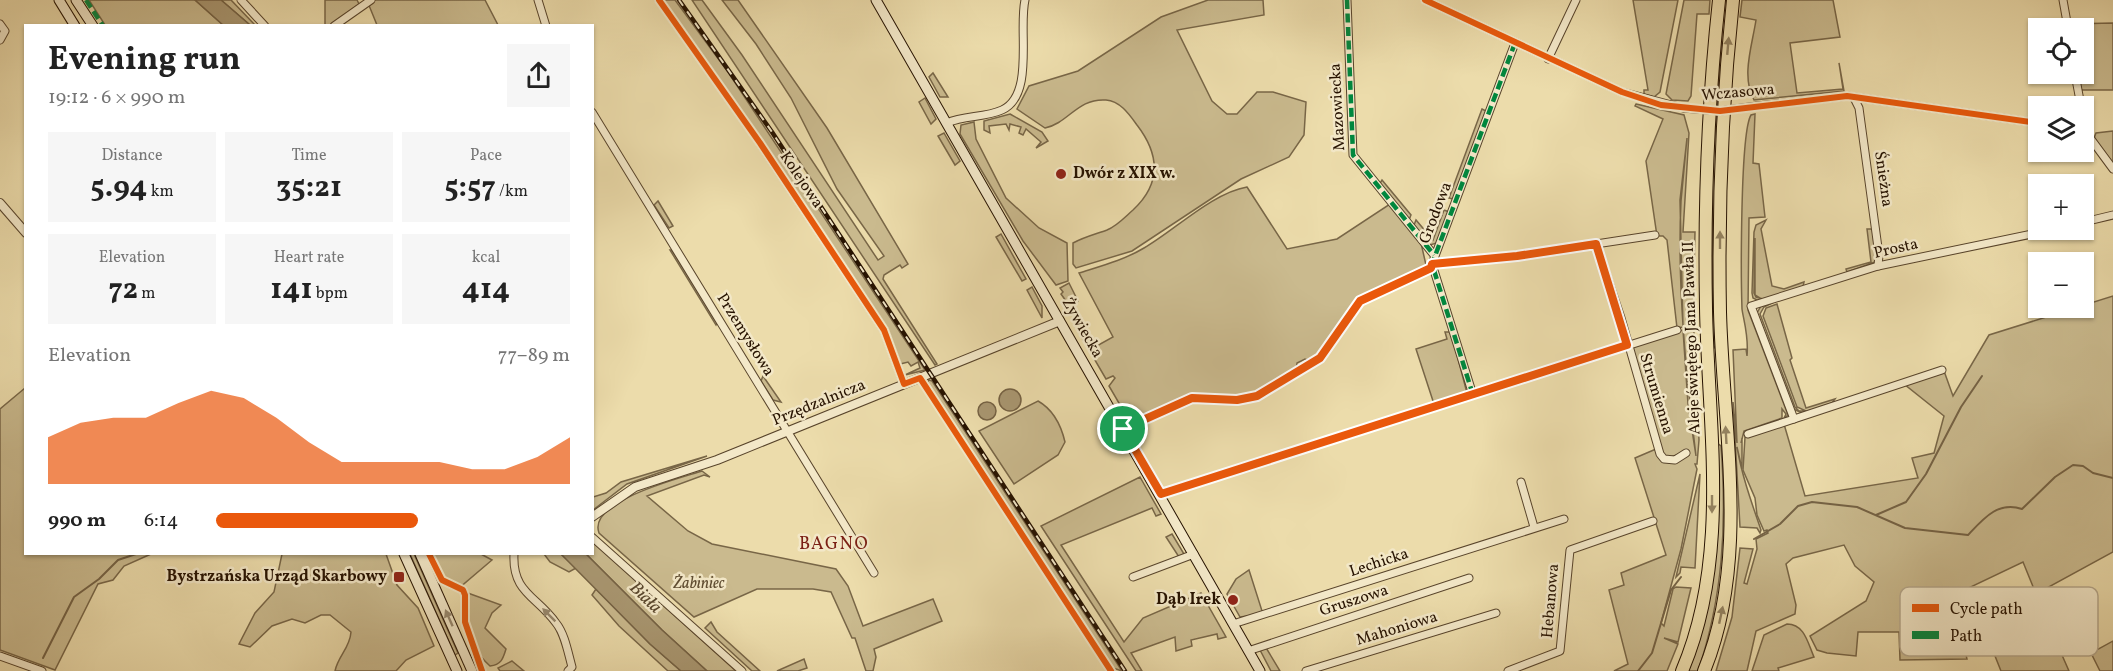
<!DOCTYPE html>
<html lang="en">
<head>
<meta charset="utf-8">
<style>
  body { margin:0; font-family:Vollkorn,serif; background:#f6f6f6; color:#222; height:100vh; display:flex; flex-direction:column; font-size:22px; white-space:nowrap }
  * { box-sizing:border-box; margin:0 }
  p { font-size:20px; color:#767676 }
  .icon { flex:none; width:33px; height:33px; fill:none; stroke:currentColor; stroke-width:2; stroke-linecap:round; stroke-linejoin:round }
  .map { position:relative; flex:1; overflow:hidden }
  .sheet { position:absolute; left:24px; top:24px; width:570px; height:531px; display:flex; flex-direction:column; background:#fff; border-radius:0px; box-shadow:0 2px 4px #0004 }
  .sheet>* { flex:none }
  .tools { position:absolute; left:2028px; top:18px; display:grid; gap:12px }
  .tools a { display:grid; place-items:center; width:66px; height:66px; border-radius:0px; background:#fff; box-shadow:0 2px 4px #0004; font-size:30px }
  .pin { position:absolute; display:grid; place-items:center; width:51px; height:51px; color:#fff; margin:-26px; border:3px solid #fff; border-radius:50%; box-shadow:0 2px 6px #0007 }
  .round { display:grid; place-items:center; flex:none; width:63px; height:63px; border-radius:0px; background:#f6f6f6 }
  .overview { display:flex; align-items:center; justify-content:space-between; height:102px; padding:0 24px }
  h1 { font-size:33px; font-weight:700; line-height:45px }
  .figures { display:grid; grid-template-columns:repeat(3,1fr); gap:9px; height:102px; padding:6px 24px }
  .figures div { display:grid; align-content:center; border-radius:0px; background:#f6f6f6; text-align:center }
  .figures b { font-size:30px; font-weight:700 }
  .figures small { font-size:16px; font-weight:400 }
  .figures p { font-size:16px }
  .chart { height:168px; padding:12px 24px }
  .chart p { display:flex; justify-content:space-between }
  .chart svg { width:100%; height:108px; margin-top:6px; fill:#ea580c; opacity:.7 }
  ul { padding:0 24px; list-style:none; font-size:20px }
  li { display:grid; grid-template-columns:96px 72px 1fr; align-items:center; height:45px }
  li i { height:15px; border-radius:8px; background:#ea580c }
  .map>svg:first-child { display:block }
  .green { fill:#caba8e; stroke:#786647; stroke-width:1.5 }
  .water { fill:#a99771; stroke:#756244; stroke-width:1.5 }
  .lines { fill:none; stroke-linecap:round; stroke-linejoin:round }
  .stream { stroke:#756244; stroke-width:2 }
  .minor-casing { stroke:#58442b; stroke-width:9 }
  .tertiary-casing { stroke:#58442b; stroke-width:10 }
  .secondary-casing { stroke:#261200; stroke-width:11 }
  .motorway-casing { stroke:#261200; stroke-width:14 }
  .minor { stroke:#f3e8c8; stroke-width:7 }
  .tertiary { stroke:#f3e8c8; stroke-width:8 }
  .secondary { stroke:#f3e8c8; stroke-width:9 }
  .motorway { stroke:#ecdcab; stroke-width:12 }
  .rail-casing { stroke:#261200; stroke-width:4.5 }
  .rail { stroke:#f3e8c8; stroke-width:2; stroke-dasharray:7; stroke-linecap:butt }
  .minor-bridge-casing { stroke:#58442b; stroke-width:9; stroke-linecap:butt }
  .minor-bridge { stroke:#f3e8c8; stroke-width:7 }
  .quiet { stroke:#00873e; stroke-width:4.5; stroke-dasharray:9 4.5; stroke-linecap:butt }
  .cycleway-casing { stroke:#f3e8c8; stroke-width:10 }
  .cycleway { stroke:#e8590c; stroke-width:6 }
  .oneway { fill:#93815e }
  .oneway2 { fill:#97886e }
  .route-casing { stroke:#fff; stroke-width:12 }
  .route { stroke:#ea580c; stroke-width:8 }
  .poi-dot { fill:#8f2418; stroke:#f3e8c8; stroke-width:2 }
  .labels { text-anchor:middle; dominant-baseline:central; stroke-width:5; stroke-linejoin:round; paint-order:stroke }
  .street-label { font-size:16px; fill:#261200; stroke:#f3e8c8 }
  .poi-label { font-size:16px; font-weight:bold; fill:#261200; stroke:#f3e8c8; text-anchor:end }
  .park-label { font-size:16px; font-style:italic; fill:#5f4d32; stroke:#f3e8c8 }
  .neighbourhood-label { font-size:18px; letter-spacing:1.5px; fill:#7a1f14; stroke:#f3e8c8 }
  .water-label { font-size:18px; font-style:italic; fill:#5a472d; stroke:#f3e8c8 }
  .key { fill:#f3e8c8; stroke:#b6a88c; stroke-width:1.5 }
  .key-label { font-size:16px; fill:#261200 }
</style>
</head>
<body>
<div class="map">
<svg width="2113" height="671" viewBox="0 0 2113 671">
  <rect width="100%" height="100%" fill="#ecdcab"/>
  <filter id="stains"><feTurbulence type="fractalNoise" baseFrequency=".00333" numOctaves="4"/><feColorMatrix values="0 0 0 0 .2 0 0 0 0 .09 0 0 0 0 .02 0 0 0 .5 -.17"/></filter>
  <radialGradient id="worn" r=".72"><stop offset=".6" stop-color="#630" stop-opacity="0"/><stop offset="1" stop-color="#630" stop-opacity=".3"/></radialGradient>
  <!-- green -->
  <g class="green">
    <polygon points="89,0 195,0 223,25 105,25"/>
    <polygon points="221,0 231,0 255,25 250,25"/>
    <polygon points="325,0 357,0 359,4 331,25 325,26"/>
    <polygon points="375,0 485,0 498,25 377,25 368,3"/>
    <polygon points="662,0 675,0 728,72 925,370 905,375 920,368 918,362 911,366 908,362 900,364 886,329 762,142"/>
    <polygon points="692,0 702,0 742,55 878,260 884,256 837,189 791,98 756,44 722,0 738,0 827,128 908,264 902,268 900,265 884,275 883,279 937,364 935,365"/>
    <path d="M1208 0H1263L1264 15 1177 30 1212 101 1227 114H1237L1257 92H1273L1306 102 1304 135 1289 157 1241 179 1132 251 1076 268 1073 264V243C1084 237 1096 234 1107 230 1117 226 1125 217 1133 210 1161 184 1160 155 1137 125 1129 114 1120 101 1106 100 1077 98 1069 123 1045 128L1017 109 1029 86 1078 71 1161 17Z"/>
    <polygon points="1633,0 1678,0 1660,92 1654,97 1644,94 1644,90 1648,90"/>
    <polygon points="1684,0 1710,0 1709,14 1697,14 1691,96 1688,101 1672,100 1666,94"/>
    <polygon points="1724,0 1728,0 1715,348 1712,345 1712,176"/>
    <path d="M1742 0H1833L1840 37 1790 43 1797 93 1843 89 1839 63 1844 91 1754 100C1741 77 1752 46 1756 20L1740 17Z"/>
    <polygon points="2113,23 2113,90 2081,90 2078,74 2084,74 2084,28 2071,28 2070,24"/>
    <polygon points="933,73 948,97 940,97 929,77"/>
    <polygon points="925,98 936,119 931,124 919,102"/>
    <path d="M1636 104 1684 115 1689 133 1683 232H1695L1693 313 1699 440 1697 464H1695L1697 469 1681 549 1661 623 1664 626 1673 589 1676 587 1691 588 1678 642 1664 638 1678 644 1667 671H1614L1628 664 1609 590 1624 585 1621 573 1666 555 1635 458 1656 449 1661 458 1667 462 1677 461 1689 455 1688 451 1668 458 1662 453 1631 347 1683 330 1688 404 1696 456C1686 373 1677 285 1681 201 1683 180 1685 159 1687 138L1680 200 1683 327 1677 328 1667 240 1663 236H1657L1646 161 1663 119 1635 106Z"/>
    <polygon points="1482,109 1486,111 1453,199 1449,198"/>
    <polygon points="1010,114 1042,132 1048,141 1036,148 1041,142 1026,129 1023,135 1019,133 1021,127 1010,124 1009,130 1006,124 989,126 990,133 984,130 984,121"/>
    <path d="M1755 114 1753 163 1759 164 1765 217 1749 218 1748 310 1788 415 1783 420 1786 414 1782 409V418L1744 431 1741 443 1742 439V469L1737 447C1742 476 1751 501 1761 530L1760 533 1757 528 1740 527 1733 402 1737 443 1733 350 1746 349 1747 356C1749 336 1743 318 1742 309 1741 280 1740 133 1751 115Z"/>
    <polygon points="974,122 976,139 1006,198 1039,228 1067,243 1068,281 1056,285 1023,241 960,134 961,125"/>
    <polygon points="2113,131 2113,163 2094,138 2096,133"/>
    <polygon points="944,133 960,161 955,165 938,136"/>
    <polygon points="1382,180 1411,215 1409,220 1379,185"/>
    <path d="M1247 187 1287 249 1337 239 1390 204 1421 243 1426 265 1424 269 1365 297 1324 351 1312 362 1305 359 1297 363 1296 372 1251 397H1199L1130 422 1109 386 1115 378 1113 376 1106 379 1075 326 1077 317 1095 347 1113 337 1079 273C1101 266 1124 260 1144 248 1174 231 1212 193 1247 187Z"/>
    <polygon points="658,201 673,226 669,228 654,205"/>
    <polygon points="1444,210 1449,212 1437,243 1430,245 1414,225 1416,220 1433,240"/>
    <polygon points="1766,220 1761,229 1772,286 1784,289 1804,282 1803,287 1763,300 1755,295 1755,238 1754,293 1756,297 1763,299 1759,301 1753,298 1752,293 1754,232 1756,225"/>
    <polygon points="1867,229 1873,229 1875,262 1847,272 1846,269 1871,262"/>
    <polygon points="1001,234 1026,279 1022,281 996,237"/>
    <polygon points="670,250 672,250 717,323 716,325"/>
    <polygon points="1069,283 1078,301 1071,308 1061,294 1063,292 1060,288"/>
    <polygon points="1032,287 1042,306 1042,318 1027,290"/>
    <polygon points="2113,296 2113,552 2036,594 2023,562 1960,592 1976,626 1962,639 1967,659 1900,660 1899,632 1858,632 1856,656 1827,653 1817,650 1810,636 1866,601 1874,582 1855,566 1844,545 1793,558 1786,564 1796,605 1795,614 1756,631 1747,671 1716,671 1732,617 1740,548 1753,549 1744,583 1747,584 1757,549 1756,539 1768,533 1767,530 1764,531 1757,515 1755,498 1743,470 1745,437 1784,424 1805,496 1918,478 1912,458 1934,453 1944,416 1904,384 1944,371 1953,396 1989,335"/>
    <polygon points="1776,301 1764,307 1760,314 1795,407 1799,411 1806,411 1797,407 1763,316 1766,308 1777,304 1792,358 1790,360 1806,408 1835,399 1832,403 1802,413 1793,409 1757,313 1761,306"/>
    <polygon points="1445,332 1451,332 1467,393 1434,404 1416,349 1447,339"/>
    <polygon points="763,376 781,402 773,400 761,381"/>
    <polygon points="929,380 932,381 1122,671 1110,667 1101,652 927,388 926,384"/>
    <polygon points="25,388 26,554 151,554 124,566 113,580 98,584 55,670 0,650 0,409"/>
    <path d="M1038 401C1054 410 1061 425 1065 442L1058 455 1014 484 979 431Z"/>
    <path d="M1717 443 1721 446C1727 524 1723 598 1698 671H1688L1696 647Z"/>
    <polygon points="707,456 627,484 593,510 593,497 606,493 621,482"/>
    <path d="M702 471 710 477 704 475 647 496 688 531 712 544 836 569 848 586 863 626 933 599 942 621 874 649 876 657 873 671H866L855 638H852L831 592 813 589H757L694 617 599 533C587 501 681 478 702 471Z"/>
    <polygon points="1700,474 1695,568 1681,567 1680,573 1676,577"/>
    <polygon points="1140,477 1161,514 1156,516 1152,508 1061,545 1124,642 1143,618 1201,593 1226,637 1218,639 1217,634 1191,640 1192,646 1176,651 1175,637 1131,653 1142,671 1136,671 1041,526"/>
    <polygon points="1172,534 1184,554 1179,557 1166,537"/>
    <polygon points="593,542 611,558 736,671 707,671 662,630 586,554 592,554"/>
    <path d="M282 554H386L397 585 418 608 434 646 406 660 396 671H335C338 656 350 648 351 632L330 615H321L305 623 292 619 272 626 250 647 239 644 255 613 274 592Z"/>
    <polygon points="410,554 414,554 458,653 455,655"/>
    <polygon points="432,554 481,554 492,560 459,588 444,580"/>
    <polygon points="544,554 561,554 576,568 569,572 550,562"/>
    <polygon points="1249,570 1263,614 1240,617 1227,594 1236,579"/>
    <polygon points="596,589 650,644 681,671 668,671 619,626 592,595"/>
    <path d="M465 592 501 605 492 613 485 628 506 649C503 659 501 665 490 666 478 655 465 638 466 620 466 610 469 602 465 592Z"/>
    <polygon points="2047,621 2069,671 2001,671 1991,646 1984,645 1982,640 1985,636 1988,639"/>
    <polygon points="711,622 717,632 760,671 752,671 705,628"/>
    <path d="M1787 624C1805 624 1808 644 1814 657L1778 668 1779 671H1752L1764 635Z"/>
    <polygon points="2113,641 2113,671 2100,671 2091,653"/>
    <polygon points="1265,646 1280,671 1271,671 1260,650"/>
    <polygon points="804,659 807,668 798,671 777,671"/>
    <polygon points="512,661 524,671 500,671 498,668"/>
  </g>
  <!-- water -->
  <g class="water">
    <polygon points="195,0 221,0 250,25 223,25"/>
    <circle cx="1010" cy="400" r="11"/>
    <circle cx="987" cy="411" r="9"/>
    <polygon points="561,554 586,554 662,630 707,671 681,671 650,644"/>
  </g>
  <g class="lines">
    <!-- stream -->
    <g class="stream">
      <polyline points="1876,515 1906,502 1926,474 1961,407 1982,376"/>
      <path d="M1754 539 1780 524 1798 506 1812 502 1857 507 1905 528 1968 535C1984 518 1998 501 2022 509L2055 477 2073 465 2083 466 2093 473 2113 478"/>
      <polyline points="43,658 74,597 99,579 118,560 136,554"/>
      <polyline points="1638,671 1652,653 1671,590 1681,577"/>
    </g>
    <defs>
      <g id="minor">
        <polyline points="241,0 265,26"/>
        <polyline points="538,0 546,26"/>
        <polyline points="659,0 760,143 884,330 904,384"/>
        <polyline points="1347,0 1353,155 1434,255"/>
        <polyline points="1425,0 1622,92 1683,108"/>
        <polyline points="2063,0 2068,28"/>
        <polyline points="0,24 5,31 0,40"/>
        <polyline points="334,26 371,0"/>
        <polyline points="1548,59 1576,0"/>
        <polyline points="2075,74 2081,106"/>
        <polyline points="1854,98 1859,108 1879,255 1878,266"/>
        <polyline points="1757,106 1847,96 2038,123"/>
        <polyline points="592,112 874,573"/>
        <path d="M947 123C964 115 984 118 1002 110 1035 95 1018 30 1025 0"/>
        <polyline points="2084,124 2085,131 2113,169"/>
        <polyline points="2084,222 2113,215"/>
        <polyline points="1596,244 1621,318 1660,454 1664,459 1675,460 1686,453"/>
        <polyline points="1432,264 1517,256 1655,235"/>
        <polyline points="1942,370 1794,419 1751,306 1878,266 2051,230"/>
        <polyline points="1473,395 1432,264 1515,43"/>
        <polyline points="1123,429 1192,398 1237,400 1257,396 1320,358 1360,301 1431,268"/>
        <polyline points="1748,434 1794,419"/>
        <polyline points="1521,482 1534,527"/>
        <polyline points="1160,494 1677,330"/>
        <polyline points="592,537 742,671"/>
        <path d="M514 554C512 593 537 596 556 623 565 634 568 653 572 667L568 671"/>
        <polyline points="1133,577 1194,554"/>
        <polyline points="1233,624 1564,519"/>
        <polyline points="1248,651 1469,578"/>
        <polyline points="0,656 42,671"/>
        <polyline points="1306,671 1496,613"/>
        <polyline points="1508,671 1560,651 1570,550 1653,521"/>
      </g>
      <g id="tertiary">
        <polyline points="0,203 26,233"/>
        <polyline points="592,517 635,487 717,460 1060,321"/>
      </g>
      <g id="secondary">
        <polyline points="59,0 75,26"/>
        <polyline points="76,0 93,26"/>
        <polyline points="876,0 1260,671"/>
        <polyline points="404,554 457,671"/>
        <polyline points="420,554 472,671"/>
      </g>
      <g id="motorway">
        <path d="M1682 671C1731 557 1708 427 1706 308 1704 205 1708 102 1719 0"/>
        <path d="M1704 671C1750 559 1723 430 1720 312 1718 208 1722 104 1733 0"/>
      </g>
    </defs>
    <!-- minor casing -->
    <use href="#minor" class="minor-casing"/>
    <!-- tertiary casing -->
    <use href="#tertiary" class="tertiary-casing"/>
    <!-- secondary casing -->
    <use href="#secondary" class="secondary-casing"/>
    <!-- motorway casing -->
    <use href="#motorway" class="motorway-casing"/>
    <!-- minor -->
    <use href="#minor" class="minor"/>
    <!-- tertiary -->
    <use href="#tertiary" class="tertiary"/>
    <!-- secondary -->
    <use href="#secondary" class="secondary"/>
    <!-- motorway -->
    <use href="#motorway" class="motorway"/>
    <defs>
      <polyline id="rail" points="679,0 772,132 1125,671"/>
    </defs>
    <!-- rail casing -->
    <use href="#rail" class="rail-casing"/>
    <!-- rail -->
    <use href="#rail" class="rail"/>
    <defs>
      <polyline id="minor-bridge" points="1683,108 1720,111 1757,106"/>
    </defs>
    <!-- minor-bridge casing -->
    <use href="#minor-bridge" class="minor-bridge-casing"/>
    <!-- minor-bridge -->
    <use href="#minor-bridge" class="minor-bridge"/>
    <!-- quiet -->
    <g class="quiet">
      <polyline points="86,0 103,26"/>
      <polyline points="1347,0 1353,155 1434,255"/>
      <polyline points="1473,395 1432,264 1515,43"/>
      <polyline points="1123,429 1192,398 1237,400 1257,396 1320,358 1360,301 1431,268"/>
    </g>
    <defs>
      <g id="cycleway">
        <polyline points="659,0 760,143 884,330 904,384 920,378 1111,671"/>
        <polyline points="1425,0 1622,92 1661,105 1720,111 1847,96 2038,123"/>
        <polyline points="429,554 442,580 463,590 465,595 465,622 482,671"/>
      </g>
    </defs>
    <!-- cycleway casing -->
    <use href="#cycleway" class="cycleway-casing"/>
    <!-- cycleway -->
    <use href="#cycleway" class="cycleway"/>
  </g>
  <!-- one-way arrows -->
  <defs><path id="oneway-solid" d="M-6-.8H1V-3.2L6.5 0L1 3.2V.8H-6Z" transform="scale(1.5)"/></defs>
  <g class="oneway">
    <use href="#oneway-solid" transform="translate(1728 46) rotate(-85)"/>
    <use href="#oneway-solid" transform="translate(1720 240) rotate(-90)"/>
    <use href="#oneway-solid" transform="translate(1726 435) rotate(-93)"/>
    <use href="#oneway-solid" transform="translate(1712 504) rotate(90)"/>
    <use href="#oneway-solid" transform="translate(1721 615) rotate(-78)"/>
  </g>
  <g class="oneway2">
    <use href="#oneway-solid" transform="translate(549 615) rotate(-135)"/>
    <use href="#oneway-solid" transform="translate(449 618) rotate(-114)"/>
  </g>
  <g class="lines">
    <defs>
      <polygon id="route" points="1596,244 1627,345 1161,494 1123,429 1192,398 1237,400 1257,396 1320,358 1360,301 1431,268 1432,264 1517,256"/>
    </defs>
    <!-- route casing -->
    <use href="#route" class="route-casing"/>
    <!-- route -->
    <use href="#route" class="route"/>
  </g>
  <!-- markers -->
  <g class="poi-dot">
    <circle cx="1061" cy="174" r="6"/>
    <rect x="393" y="571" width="12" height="12" rx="3"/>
    <circle cx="1233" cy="600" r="6"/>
  </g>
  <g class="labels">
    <!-- street labels -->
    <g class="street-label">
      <text transform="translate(1738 93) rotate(-5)">Wczasowa</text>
      <text transform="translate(1338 107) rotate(-93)">Mazowiecka</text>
      <text transform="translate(1883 179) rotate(82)">Śnieżna</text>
      <text transform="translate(801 180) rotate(56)">Kolejowa</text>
      <text transform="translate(1436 213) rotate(-69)">Grodowa</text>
      <text transform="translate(1896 249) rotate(-13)">Prosta</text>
      <text transform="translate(1082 328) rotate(60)">Żywiecka</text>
      <text transform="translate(745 335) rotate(58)">Przemysłowa</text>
      <text transform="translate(1692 338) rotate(-92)">Aleje świętego Jana Pawła II</text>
      <text transform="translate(1656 394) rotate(73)">Strumienna</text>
      <text transform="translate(819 403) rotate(-22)">Przędzalnicza</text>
      <text transform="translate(1379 563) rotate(-18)">Lechicka</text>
      <text transform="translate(1354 601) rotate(-18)">Gruszowa</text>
      <text transform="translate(1551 601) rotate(-85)">Hebanowa</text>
      <text transform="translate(1397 629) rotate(-17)">Mahoniowa</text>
    </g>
    <!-- poi labels -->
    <g class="poi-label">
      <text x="1073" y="174" text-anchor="start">Dwór z XIX w.</text>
      <text x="387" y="577">Bystrzańska Urząd Skarbowy</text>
      <text x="1221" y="600">Dąb Irek</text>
    </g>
    <!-- park labels -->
    <g class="park-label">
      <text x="699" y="584">Żabiniec</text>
    </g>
    <!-- neighbourhood labels -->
    <g class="neighbourhood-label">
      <text x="834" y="544">BAGNO</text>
    </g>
    <!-- water labels -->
    <g class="water-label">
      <text transform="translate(645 598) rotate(44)">Biała</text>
    </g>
  </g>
  <!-- legend -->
  <rect x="1900" y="587" width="198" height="69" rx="9" class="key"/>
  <rect x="1912" y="604" width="27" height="8" fill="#e8590c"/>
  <rect x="1912" y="631" width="27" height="8" fill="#00873e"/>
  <g class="key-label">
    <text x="1950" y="614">Cycle path</text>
    <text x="1950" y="641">Path</text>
  </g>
  <rect width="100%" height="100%" filter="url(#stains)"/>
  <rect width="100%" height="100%" fill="url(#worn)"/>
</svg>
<div class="tools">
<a><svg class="icon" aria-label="locate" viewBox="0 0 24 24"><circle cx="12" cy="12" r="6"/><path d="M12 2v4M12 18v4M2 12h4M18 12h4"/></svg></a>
<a><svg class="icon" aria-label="layers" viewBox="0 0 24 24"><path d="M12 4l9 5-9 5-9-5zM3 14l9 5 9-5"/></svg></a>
<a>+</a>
<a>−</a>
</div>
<div class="pin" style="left:1123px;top:429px;background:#1e9e55"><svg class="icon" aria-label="arrive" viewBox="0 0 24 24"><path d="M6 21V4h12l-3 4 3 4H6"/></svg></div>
<section class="sheet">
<div class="overview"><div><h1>Evening run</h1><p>19:12 · 6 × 990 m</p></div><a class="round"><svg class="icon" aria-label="share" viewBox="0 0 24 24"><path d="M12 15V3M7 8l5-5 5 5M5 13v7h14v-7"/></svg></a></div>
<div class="figures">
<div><p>Distance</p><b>5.94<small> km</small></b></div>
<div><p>Time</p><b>35:21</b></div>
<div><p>Pace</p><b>5:57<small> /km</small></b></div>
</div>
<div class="figures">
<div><p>Elevation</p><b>72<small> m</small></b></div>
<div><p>Heart rate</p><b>141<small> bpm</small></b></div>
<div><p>kcal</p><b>414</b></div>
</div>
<div class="chart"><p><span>Elevation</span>77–89 m</p>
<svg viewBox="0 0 160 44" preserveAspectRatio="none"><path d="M0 44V25L10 19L20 17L30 17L40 11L50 6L60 9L70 17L80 27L90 35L100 35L110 35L120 35L130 38L140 38L150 33L160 25V44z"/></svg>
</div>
<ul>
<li><b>990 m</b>6:14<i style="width:57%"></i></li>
</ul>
</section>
</div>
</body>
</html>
